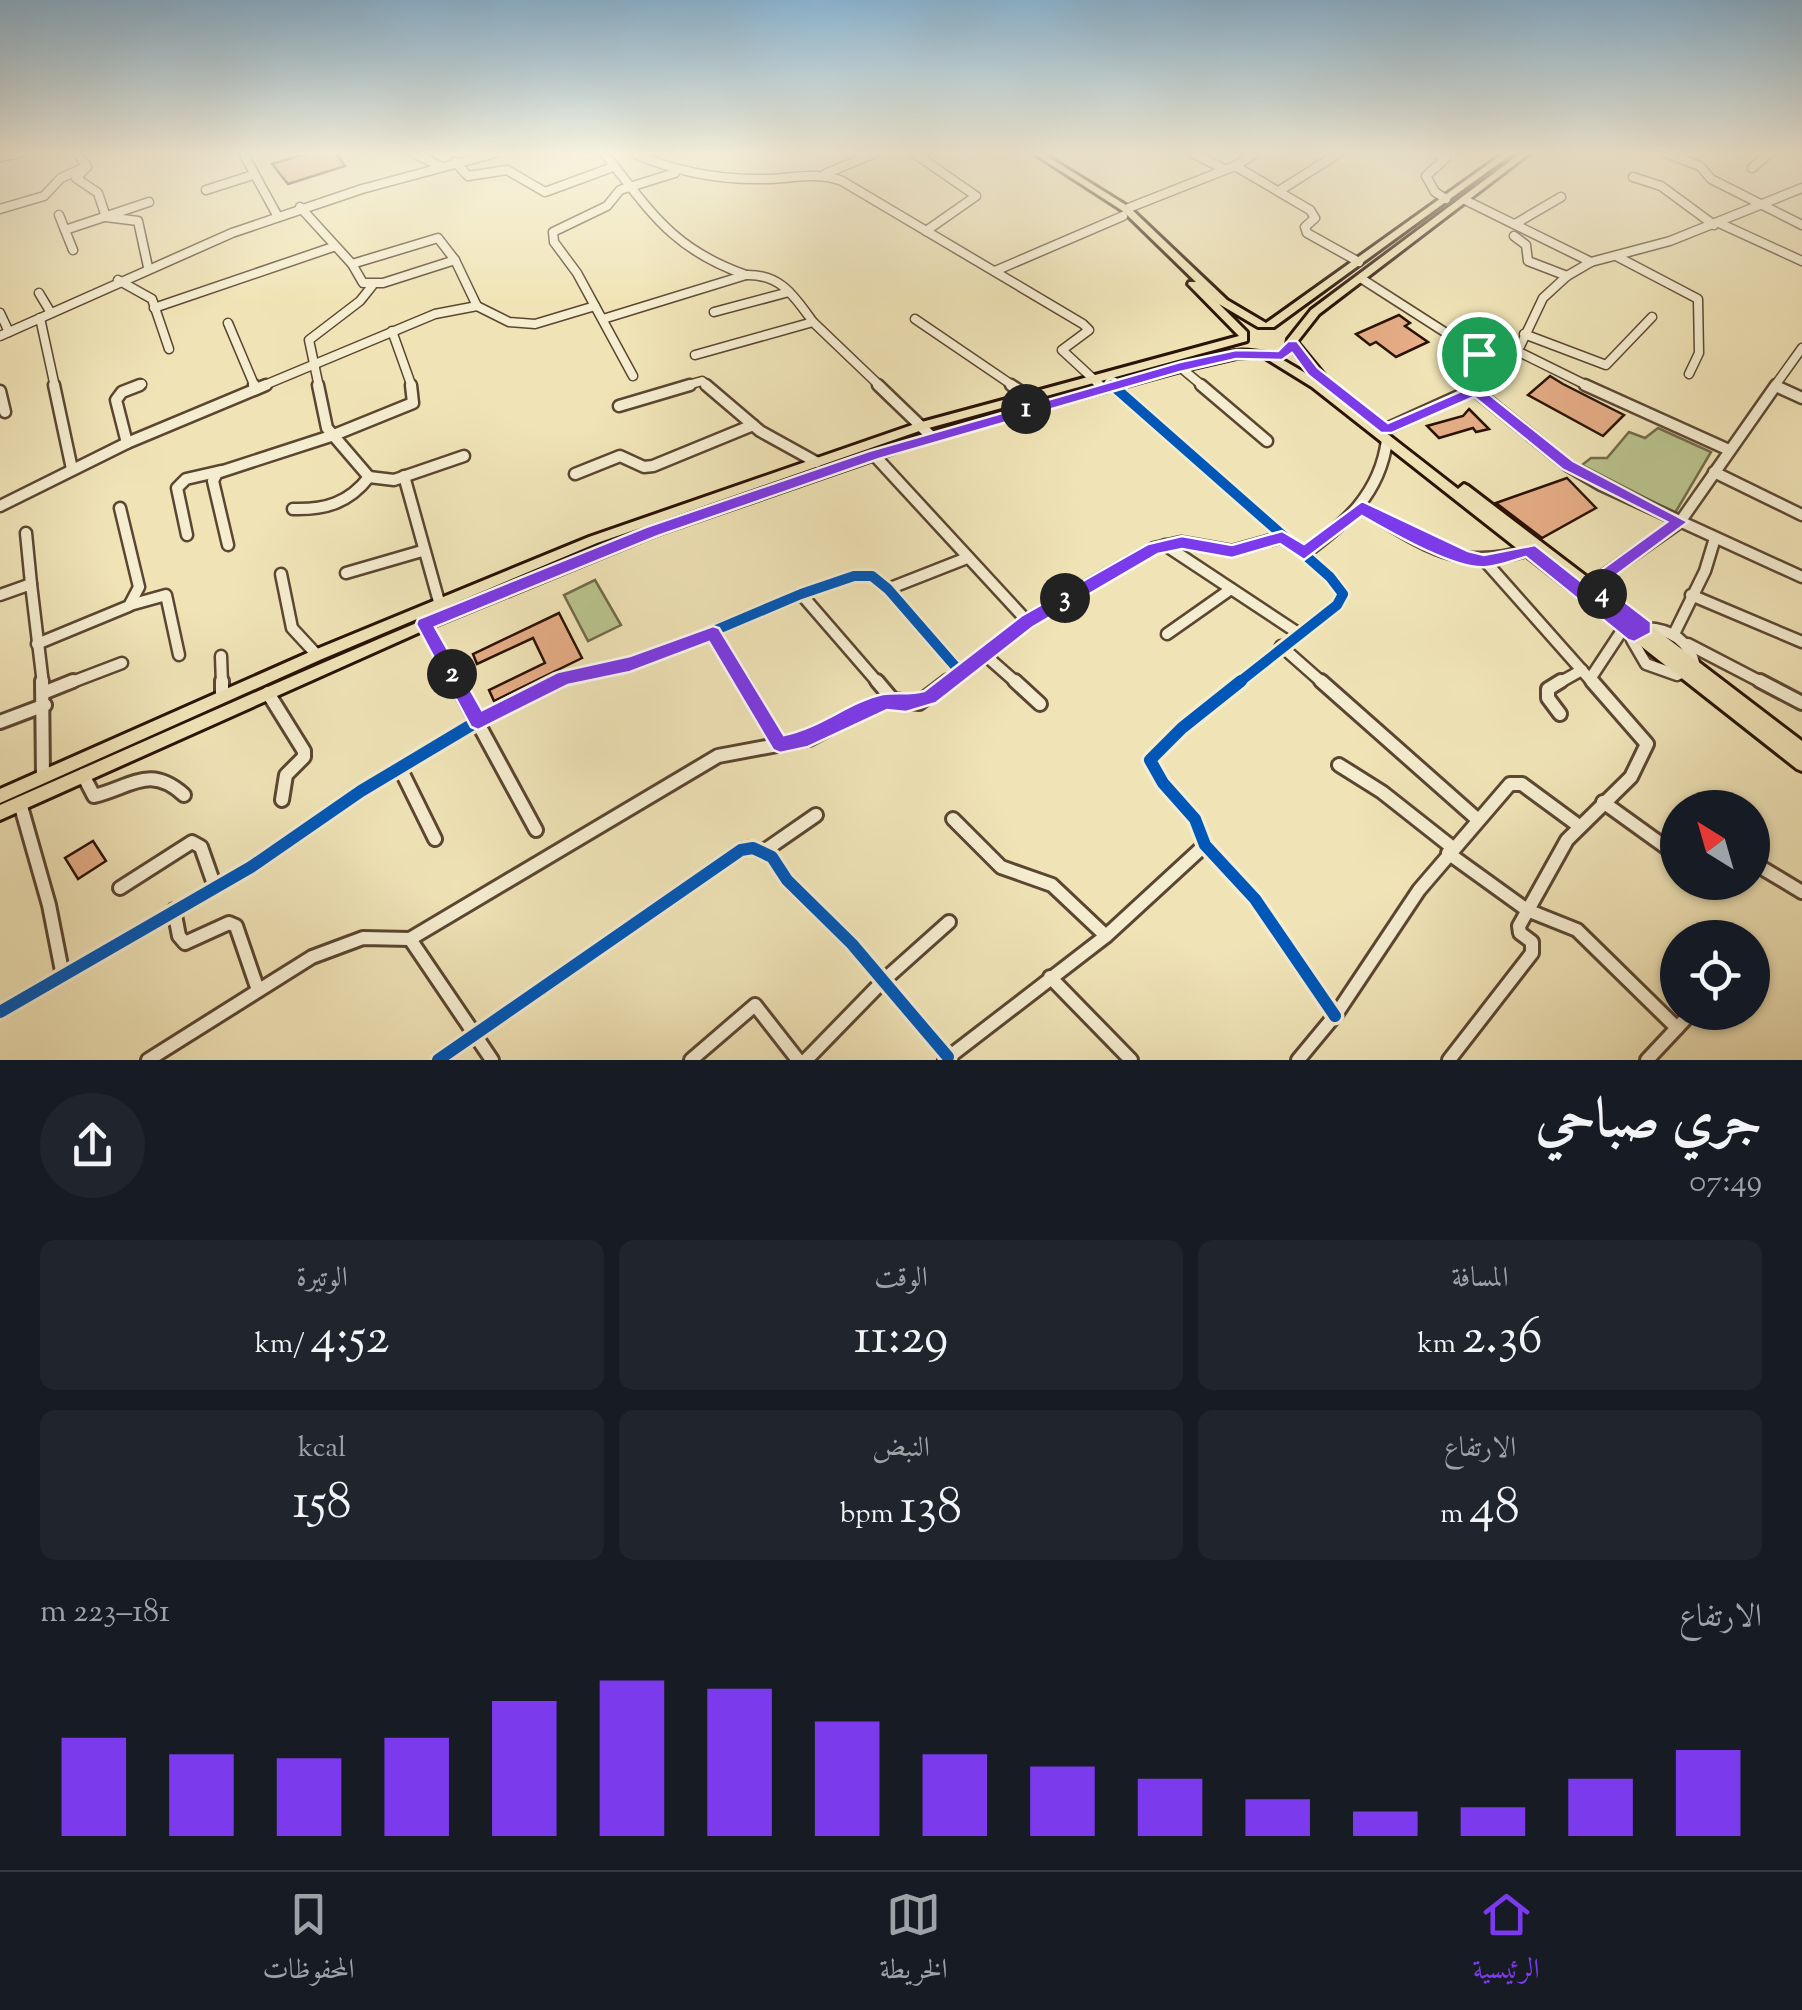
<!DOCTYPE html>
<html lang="ar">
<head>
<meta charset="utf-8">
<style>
  body { margin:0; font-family:"Sorts Mill Goudy",Amiri,serif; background:#20242c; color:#f1f3f6; direction:rtl; height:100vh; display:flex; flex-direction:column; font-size:38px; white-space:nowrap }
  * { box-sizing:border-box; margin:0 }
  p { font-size:32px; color:#9ea1a6 }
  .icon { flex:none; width:55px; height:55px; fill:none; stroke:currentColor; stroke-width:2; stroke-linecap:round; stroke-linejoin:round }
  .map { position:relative; height:1060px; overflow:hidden; direction:ltr }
  .panel { display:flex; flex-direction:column; background:#171b24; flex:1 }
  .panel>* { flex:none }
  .needle { width:65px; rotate:323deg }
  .tools { position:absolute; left:1660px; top:790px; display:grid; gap:20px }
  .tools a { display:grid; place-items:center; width:110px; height:110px; border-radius:50%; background:#171b24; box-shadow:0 2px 8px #0004; font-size:50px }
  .pin { position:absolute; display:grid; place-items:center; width:85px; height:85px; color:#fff; margin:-42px; border:5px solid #fff; border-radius:50%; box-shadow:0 2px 10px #0007 }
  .km { position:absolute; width:50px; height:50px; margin:-25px; border-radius:50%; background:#222; color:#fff; font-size:28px; line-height:50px; text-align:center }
  .round { display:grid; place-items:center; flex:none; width:105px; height:105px; border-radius:52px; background:#20242c }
  .head { display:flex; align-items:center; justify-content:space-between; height:170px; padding:0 40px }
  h1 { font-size:55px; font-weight:600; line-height:75px }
  .figures { display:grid; grid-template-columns:repeat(3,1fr); gap:15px; height:170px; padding:10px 40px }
  .figures div { display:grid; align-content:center; border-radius:15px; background:#20242c; text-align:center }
  .figures b { font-size:50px; font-weight:600 }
  .figures small { font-size:28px; font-weight:400 }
  .figures p { font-size:28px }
  .chart { height:280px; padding:20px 40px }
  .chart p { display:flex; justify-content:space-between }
  .chart svg { width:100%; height:180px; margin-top:10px; stroke:#7c3aed; stroke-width:6 }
  .menu { display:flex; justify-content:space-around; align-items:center; height:140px; border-top:2px solid #363941; background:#171b24; font-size:28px; color:#9ea1a6 }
  .menu a { display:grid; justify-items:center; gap:5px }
  .menu .active { color:#7c3aed }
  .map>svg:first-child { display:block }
  .green { fill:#bac48e; stroke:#726a4a; stroke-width:2.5 }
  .building { fill:#e6ad86; stroke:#291106; stroke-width:2.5 }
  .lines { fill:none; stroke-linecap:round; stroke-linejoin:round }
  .minor-far2-casing { stroke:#5b4632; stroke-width:11 }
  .minor-far1-casing { stroke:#5b4632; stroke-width:15 }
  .minor-casing { stroke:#5b4632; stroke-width:18 }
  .major-casing { stroke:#291106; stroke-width:6 }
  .minor-far2 { stroke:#f5edd0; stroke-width:8 }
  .minor-far1 { stroke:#f5edd0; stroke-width:10 }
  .minor { stroke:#f5edd0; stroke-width:12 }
  .major { fill:#f0e4b7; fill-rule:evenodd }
  .cycleway-far1-casing { stroke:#f5edd0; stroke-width:16 }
  .cycleway-casing { stroke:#f5edd0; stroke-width:19 }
  .cycleway-far1 { stroke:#0057b8; stroke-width:10 }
  .cycleway { stroke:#0057b8; stroke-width:12 }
  .route { fill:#7c3aed; stroke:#fff; stroke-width:2.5; fill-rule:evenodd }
</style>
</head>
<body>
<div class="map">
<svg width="1802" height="1060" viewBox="0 0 1802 1060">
  <rect width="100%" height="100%" fill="#f0e4b7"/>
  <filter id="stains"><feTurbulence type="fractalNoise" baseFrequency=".002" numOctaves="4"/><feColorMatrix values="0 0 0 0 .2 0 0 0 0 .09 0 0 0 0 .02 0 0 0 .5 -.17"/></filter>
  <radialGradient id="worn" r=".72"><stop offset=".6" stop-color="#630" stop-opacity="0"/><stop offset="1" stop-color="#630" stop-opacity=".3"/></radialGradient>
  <!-- green -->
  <g class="green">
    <polygon points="1658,428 1711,452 1675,513 1582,465 1591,458 1607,458 1629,432 1645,438"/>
    <polygon points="595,580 621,625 588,641 564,595"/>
  </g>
  <!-- building -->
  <g class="building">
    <polygon points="308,153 336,153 345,166 288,184 272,164"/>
    <polygon points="1399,315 1410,323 1405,326 1428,342 1396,357 1376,342 1370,345 1356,334"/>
    <polygon points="1550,376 1563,384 1624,415 1603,436 1528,395"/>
    <polygon points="1469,409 1489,429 1476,432 1473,428 1439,438 1427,426 1463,416"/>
    <polygon points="1567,478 1596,508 1542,538 1496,503"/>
    <polygon points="559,613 582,658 494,701 489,690 545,663 533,638 477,664 473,654"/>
    <polygon points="93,841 106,861 78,879 65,858"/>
  </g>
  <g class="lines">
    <defs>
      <g id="minor-far2">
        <polyline points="77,153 87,167 76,178 98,193 106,217 138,221 148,267"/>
        <polyline points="243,153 277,215"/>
        <polyline points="413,153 438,165"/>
        <path d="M604 153C651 212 672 249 746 275"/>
        <path d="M633 153C676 172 717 180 764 179 791 179 816 171 842 181L1083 324 1089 330 1062 350 1102 387"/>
        <polyline points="914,153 976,196 926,231"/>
        <polyline points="1192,153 1222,168"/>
        <polyline points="1435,153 1446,158 1426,176 1435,192 1446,199"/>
        <polyline points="1665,153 1700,166 1711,179 1802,225"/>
        <polyline points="0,157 21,153"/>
        <polyline points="455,162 468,176 507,170 545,192 613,167"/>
        <polyline points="1235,166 1310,210 1315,218 1305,227 1307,233 1359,262"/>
        <polyline points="1752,168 1770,153"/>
        <polyline points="825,174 875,153"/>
        <polyline points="1633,177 1661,186 1714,225"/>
        <polyline points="206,190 253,175"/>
        <polyline points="1279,191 1339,153"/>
        <polyline points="1465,200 1591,262"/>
        <polyline points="300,207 352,264 363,283 383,283 455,260"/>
        <polyline points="0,209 44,196 61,178 81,169"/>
        <polyline points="1126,209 1235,166 1256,153"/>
        <polyline points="59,215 73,250"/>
        <polyline points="1719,223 1802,261"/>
        <polyline points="1515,224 1561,197"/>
        <polyline points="65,230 149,202"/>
        <polyline points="1514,236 1526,245 1528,261 1567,276"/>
        <polyline points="1616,256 1698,299 1699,353 1689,374"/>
        <polyline points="352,264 438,238 455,260 477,306"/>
        <polyline points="995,271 1123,216"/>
        <polyline points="1362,279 1479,354 1493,377"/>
        <polyline points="118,280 152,299 169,349"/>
        <polyline points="39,293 51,313"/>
        <polyline points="154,308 333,247"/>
        <polyline points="714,312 789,292"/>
        <polyline points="0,313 9,332"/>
        <polyline points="40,318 55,387"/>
        <path d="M603 319 746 275C781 274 794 296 813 322"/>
        <polyline points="915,319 1015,387"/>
        <polyline points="228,323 255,387"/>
        <polyline points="392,331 412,387"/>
        <polyline points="1524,334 1606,365 1652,317"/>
        <polyline points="0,336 232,233 362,189 496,153"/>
        <polyline points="1519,352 1590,387"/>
        <polyline points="1480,354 1514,359"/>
        <polyline points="695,355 813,322 881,387"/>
        <polyline points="1180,367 1204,387"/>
        <polyline points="633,376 577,273 554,242 553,232 607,206 620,190 675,173"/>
        <polyline points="134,387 142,384"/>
        <polyline points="260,387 435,314 477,306 509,322 535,324 595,306"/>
        <polyline points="319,387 309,340 360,301 372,286"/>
        <polyline points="681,387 702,381 709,387"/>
        <polyline points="1480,387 1514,359 1543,298 1567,276 1591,262 1670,241 1802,188"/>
        <polyline points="1774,387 1802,348"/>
      </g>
      <g id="minor-far1">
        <polyline points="54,385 72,469"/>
        <polyline points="254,385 256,389"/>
        <polyline points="318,385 327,428 369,477 394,480 464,456"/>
        <polyline points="706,385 760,431 816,462"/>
        <polyline points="878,385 931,436"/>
        <polyline points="1011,385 1029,397"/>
        <polyline points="1112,385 1330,577 1343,594 1337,605 1237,684"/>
        <polyline points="1201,385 1267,441"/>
        <polyline points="1585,385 1729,450"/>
        <polyline points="1778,387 1802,398"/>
        <polyline points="0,391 5,412"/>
        <polyline points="1476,391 1567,465 1601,485 1802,577"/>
        <polyline points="619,406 690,385"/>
        <polyline points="1386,429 1483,385"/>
        <polyline points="127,443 116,400 122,392 140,385"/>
        <polyline points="874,455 1027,621"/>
        <polyline points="1714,472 1802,515"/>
        <polyline points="575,474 620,456 644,467 653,466 753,425"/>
        <polyline points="404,476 443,616"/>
        <polyline points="0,506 127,443 266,385"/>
        <path d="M1362 508C1424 544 1456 573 1529 550"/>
        <path d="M293 509C325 510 349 503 369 477"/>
        <polyline points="26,533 31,584"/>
        <polyline points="187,535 177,488 186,479 221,471"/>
        <polyline points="228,545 213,481 217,473 334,435 413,403 411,385"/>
        <polyline points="1165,545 1298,633"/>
        <path d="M1304 554C1346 523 1380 494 1387 440"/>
        <polyline points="1485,561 1594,684"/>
        <polyline points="346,573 422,551"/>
        <polyline points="281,574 292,628 317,655"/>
        <polyline points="1590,585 1680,522 1776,385"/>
        <polyline points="888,589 967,558"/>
        <polyline points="801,594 879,684"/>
        <polyline points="0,595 31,584 43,684"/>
        <polyline points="1691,595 1802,642"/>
        <polyline points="130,605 166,595 179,655"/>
        <polyline points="424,624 457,684"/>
        <path d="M1645 628C1671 629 1689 640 1695 666L1677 675 1646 664 1632 640Z"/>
        <polyline points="713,633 743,684"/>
        <polyline points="1167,634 1231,589"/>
        <polyline points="1674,634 1705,571 1715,538"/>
        <polyline points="37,644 129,606 139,587 120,508"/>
        <polyline points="1688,644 1765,684"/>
        <polyline points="1281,646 1324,684"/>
        <polyline points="985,655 1018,684"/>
        <polyline points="221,656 222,684"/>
        <polyline points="1590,679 1625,626"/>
        <polyline points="67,684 122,663"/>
        <polyline points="552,684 652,657 801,594 854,576 872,576 888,589 961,673"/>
        <polyline points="945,684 1049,607 1154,548 1181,542 1232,551 1282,537"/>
        <polyline points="1557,684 1582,670"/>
      </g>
      <g id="minor">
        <polyline points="42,681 43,776"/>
        <polyline points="222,681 222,696"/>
        <polyline points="455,681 536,830"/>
        <polyline points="742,681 779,744"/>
        <polyline points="877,681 893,700 919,703 948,681"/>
        <polyline points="1015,681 1040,704"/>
        <polyline points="1241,681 1182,728 1150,760 1163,783 1195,819 1205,845 1255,899 1335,1016"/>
        <polyline points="1321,681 1477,819"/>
        <polyline points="1760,681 1802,703"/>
        <polyline points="43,693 73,681"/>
        <polyline points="268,693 304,751 304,757 286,775 282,800"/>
        <polyline points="1560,714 1548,698 1548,689 1561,681"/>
        <polyline points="0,722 45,705"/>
        <polyline points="1339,765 1382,792 1453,848"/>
        <polyline points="400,768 435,839"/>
        <path d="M83 775 94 796C131 787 150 764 184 795"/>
        <polyline points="1603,802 1678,856"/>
        <polyline points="20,803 49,905 63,976"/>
        <polyline points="953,819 1001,867 1052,885 1106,936"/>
        <polyline points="764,851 816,815"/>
        <polyline points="1448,853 1527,910 1577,930 1677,1028"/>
        <polyline points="1752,862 1802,892"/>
        <polyline points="120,888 192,842 201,847 215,887"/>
        <polyline points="174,910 179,936 185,943 229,923 236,926 258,990"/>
        <polyline points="1050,977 1131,1060"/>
        <polyline points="0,1012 251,867 361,791 478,721 557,681"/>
        <polyline points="148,1060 312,957 363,938 410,939"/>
        <polyline points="438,1060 741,850 753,848 772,857 787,880 852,944 948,1057"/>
        <polyline points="492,1060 410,939 718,756 809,739 869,707 893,700"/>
        <polyline points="691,1060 755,1005 798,1060"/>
        <polyline points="806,1060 884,980 949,922"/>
        <polyline points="945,1060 1106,936 1205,845"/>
        <polyline points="1298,1060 1337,1013 1419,890 1510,784 1522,784 1579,826"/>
        <polyline points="1449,1060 1532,953 1532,942 1520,933 1519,926 1567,840 1631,777 1647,744 1592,681"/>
        <polyline points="1647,1060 1692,1012"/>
      </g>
      <g id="major">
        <polygon points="1033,153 1042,153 1129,207 1227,300 1266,323 1504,153 1513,153 1274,327 1258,327 1219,304 1213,298 1247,332 1247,341 925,429 597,543 322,659 0,803 0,789 312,651 589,537 918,423 1239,336 1188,284 1189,282 1196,282 1123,211"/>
        <path d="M1521 153H1530L1319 314 1297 342 1325 376 1326 379 1322 383 1458 489 1464 484 1468 486 1802 741V771L1797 769 1312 387 1262 356 1236 358 1180 371 934 439 656 535 429 628 0 820V805C330 660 659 507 1008 411 1054 398 1100 385 1146 373 1175 365 1205 355 1235 351 1248 349 1259 353 1271 353L1314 378 1287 344 1288 339 1311 310Z"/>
      </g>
    </defs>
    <!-- minor-far2 casing -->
    <use href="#minor-far2" class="minor-far2-casing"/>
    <!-- minor-far1 casing -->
    <use href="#minor-far1" class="minor-far1-casing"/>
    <!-- minor casing -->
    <use href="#minor" class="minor-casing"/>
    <!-- major casing -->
    <use href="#major" class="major-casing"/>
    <!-- minor-far2 -->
    <use href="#minor-far2" class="minor-far2"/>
    <!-- minor-far1 -->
    <use href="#minor-far1" class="minor-far1"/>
    <!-- minor -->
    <use href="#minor" class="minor"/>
    <!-- major -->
    <use href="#major" class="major"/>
    <defs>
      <g id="cycleway-far1">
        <polyline points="1112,385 1330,577 1343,594 1337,605 1237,684"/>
        <polyline points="552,684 652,657 801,594 854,576 872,576 888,589 961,673"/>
      </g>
      <g id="cycleway">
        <polyline points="1241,681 1182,728 1150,760 1163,783 1195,819 1205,845 1255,899 1335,1016"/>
        <polyline points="0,1012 251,867 361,791 478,721 557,681"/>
        <polyline points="438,1060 741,850 753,848 772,857 787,880 852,944 948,1057"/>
      </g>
    </defs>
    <!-- cycleway-far1 casing -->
    <use href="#cycleway-far1" class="cycleway-far1-casing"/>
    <!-- cycleway casing -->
    <use href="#cycleway" class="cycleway-casing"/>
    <!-- cycleway-far1 -->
    <use href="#cycleway-far1" class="cycleway-far1"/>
    <!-- cycleway -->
    <use href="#cycleway" class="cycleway"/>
  </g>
  <!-- sky -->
  <linearGradient id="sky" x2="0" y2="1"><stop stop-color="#8bb7d6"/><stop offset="0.51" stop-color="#f8f3df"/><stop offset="1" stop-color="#f8f3df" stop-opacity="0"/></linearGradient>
  <rect width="1802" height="301" fill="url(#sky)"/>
  <!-- route -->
  <path class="route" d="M1288 341H1297L1318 368 1388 423 1471 387 1485 376 1472 354 1474 350 1519 356V362L1485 391 1573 461 1688 522 1603 585 1651 622V633L1634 642 1628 640 1526 557C1514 560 1500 566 1487 567 1456 571 1390 532 1362 516L1304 560 1280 544 1232 558 1182 549 1158 554 1033 627 936 703 906 712 887 710 808 747 780 753 773 750 709 642 630 672 568 685 478 730 471 727 416 624 418 619 646 527 869 451 1180 362 1236 350 1278 351ZM1292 353 1308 375 1381 433H1392L1474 397 1562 469 1667 522 1583 583 1535 545 1484 555 1468 551 1362 501 1304 544 1282 531 1232 545 1182 536 1148 544 1021 616 924 691C909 695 897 692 883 694 848 702 820 728 784 735L719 628 713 626 630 656 558 672 482 710 435 627 658 536 879 459 1180 372 1236 359 1282 360ZM1490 360 1502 362 1495 368Z"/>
  <rect width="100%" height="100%" filter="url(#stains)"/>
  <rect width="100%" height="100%" fill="url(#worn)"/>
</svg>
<div class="tools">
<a><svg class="needle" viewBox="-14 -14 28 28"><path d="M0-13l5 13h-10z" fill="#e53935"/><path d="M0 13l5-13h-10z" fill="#9ea1a6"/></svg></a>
<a><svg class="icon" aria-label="locate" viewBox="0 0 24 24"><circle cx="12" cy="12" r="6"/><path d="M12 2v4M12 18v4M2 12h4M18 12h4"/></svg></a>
</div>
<div class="pin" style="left:1479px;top:354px;background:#1e9e55"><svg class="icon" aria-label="arrive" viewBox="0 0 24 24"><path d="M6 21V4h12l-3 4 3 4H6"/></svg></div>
<b class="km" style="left:1026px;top:409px">1</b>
<b class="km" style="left:452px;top:674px">2</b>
<b class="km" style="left:1065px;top:598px">3</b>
<b class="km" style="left:1602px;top:594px">4</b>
</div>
<section class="panel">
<div class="head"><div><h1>جري صباحي</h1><p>07:49</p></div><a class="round"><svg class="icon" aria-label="share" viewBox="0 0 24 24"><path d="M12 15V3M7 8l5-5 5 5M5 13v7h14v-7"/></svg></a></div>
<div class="figures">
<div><p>المسافة</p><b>2.36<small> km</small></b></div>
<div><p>الوقت</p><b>11:29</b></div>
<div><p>الوتيرة</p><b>4:52<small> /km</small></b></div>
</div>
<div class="figures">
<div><p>الارتفاع</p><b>48<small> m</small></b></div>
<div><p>النبض</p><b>138<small> bpm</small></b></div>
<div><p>kcal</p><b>158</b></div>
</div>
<div class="chart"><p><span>الارتفاع</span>181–223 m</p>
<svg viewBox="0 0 160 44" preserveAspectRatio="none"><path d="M5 44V20M15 44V24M25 44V25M35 44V20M45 44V11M55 44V6M65 44V8M75 44V16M85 44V24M95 44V27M105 44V30M115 44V35M125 44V38M135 44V37M145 44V30M155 44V23"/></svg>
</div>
</section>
<nav class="menu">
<a class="active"><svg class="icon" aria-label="home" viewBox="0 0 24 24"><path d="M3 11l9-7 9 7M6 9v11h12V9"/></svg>الرئيسية</a>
<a><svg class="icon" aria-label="map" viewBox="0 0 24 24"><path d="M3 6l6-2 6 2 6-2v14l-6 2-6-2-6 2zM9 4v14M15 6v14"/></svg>الخريطة</a>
<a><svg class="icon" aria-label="saved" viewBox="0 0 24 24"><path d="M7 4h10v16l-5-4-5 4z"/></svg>المحفوظات</a>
</nav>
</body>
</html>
